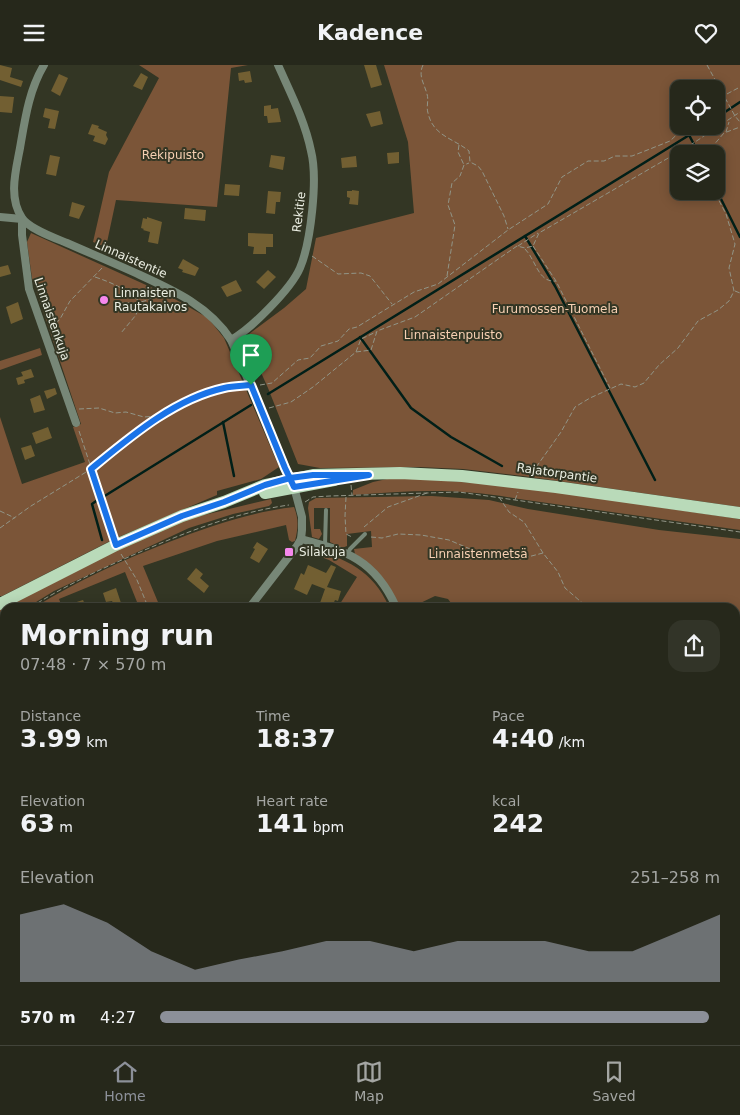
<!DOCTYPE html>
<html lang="en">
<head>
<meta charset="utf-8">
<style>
  body { margin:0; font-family:"DejaVu Sans",sans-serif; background:#323428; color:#f1f3f6; height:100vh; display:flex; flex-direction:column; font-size:19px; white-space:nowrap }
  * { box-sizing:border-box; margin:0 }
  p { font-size:16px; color:#a4a6a3 }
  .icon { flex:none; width:28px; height:28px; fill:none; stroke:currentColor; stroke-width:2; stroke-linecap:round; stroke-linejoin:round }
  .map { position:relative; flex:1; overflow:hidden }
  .details { position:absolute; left:0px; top:538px; width:740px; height:442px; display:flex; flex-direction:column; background:#26281b; border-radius:15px 15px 0 0; box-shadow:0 2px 12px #0003,0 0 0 1px #42443a }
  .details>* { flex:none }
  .controls { position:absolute; left:670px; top:15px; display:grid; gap:10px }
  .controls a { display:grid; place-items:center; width:55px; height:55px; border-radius:10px; background:#26281b; box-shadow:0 2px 12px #0003,0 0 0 1px #42443a; font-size:25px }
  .pin { position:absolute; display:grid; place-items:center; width:42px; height:42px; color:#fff; margin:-51px -21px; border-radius:50% 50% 50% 0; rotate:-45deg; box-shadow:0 0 5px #0007 }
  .pin .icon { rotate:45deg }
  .round { display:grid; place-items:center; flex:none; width:52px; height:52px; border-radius:15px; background:#323428 }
  .summary { display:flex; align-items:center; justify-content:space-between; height:85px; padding:0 20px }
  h1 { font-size:28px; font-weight:700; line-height:38px }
  .metrics { display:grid; grid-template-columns:repeat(3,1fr); gap:8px; height:85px; padding:5px 20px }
  .metrics div { display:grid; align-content:center }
  .metrics b { font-size:25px; font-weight:700 }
  .metrics small { font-size:14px; font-weight:400 }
  .metrics p { font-size:14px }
  .chart { height:140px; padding:10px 20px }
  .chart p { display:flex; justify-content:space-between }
  .chart svg { width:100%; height:90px; margin-top:5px; fill:#8c9099; opacity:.7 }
  ul { padding:0 20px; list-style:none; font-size:16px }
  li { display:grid; grid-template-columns:80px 60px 1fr; align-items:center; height:38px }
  li i { height:12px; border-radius:6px; background:#8c9099 }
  header { display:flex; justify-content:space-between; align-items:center; height:65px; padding:0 20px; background:#26281b; font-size:22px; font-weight:700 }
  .tab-bar { display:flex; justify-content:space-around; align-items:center; height:70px; border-top:1px solid #42443a; background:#26281b; font-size:14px; color:#a4a6a3 }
  .tab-bar a { display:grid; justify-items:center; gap:2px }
  .tab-bar .on { color:#8c9099 }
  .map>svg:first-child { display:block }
  .built { fill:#393d24 }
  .green { fill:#7b5538; fill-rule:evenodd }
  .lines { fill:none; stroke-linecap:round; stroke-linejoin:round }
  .stream { stroke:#011f18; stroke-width:2.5 }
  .building { fill:#725f32 }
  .path { stroke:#929587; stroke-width:1; stroke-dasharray:5 2.5; stroke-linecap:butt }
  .service { stroke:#778777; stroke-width:4 }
  .minor { stroke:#778777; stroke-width:8 }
  .primary { stroke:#b9dab9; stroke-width:12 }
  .route-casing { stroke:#fff; stroke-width:10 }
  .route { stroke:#1a73e8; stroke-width:6 }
  .poi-dot { fill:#f688ed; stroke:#333624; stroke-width:2 }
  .labels { text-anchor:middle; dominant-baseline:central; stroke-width:4; stroke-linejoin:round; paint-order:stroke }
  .park-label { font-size:12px; fill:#f7d0b3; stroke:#333624 }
  .street-label { font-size:12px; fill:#ecefe3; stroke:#333624 }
  .poi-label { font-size:12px; fill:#ecefe3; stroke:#333624; text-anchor:start }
</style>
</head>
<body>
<header><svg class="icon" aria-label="menu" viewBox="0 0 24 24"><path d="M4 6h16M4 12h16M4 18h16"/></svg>Kadence<svg class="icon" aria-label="heart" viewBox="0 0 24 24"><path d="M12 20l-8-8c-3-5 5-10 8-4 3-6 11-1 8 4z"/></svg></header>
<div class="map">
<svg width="740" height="980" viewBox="0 0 740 980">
  <rect width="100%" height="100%" fill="#333624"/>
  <!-- built -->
  <polygon class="built" points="5,561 5,728 0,723 0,563"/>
  <!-- green -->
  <g class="green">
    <polygon points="139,0 248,0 231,3 217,142 116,135 106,182 93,177 109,107 159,13"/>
    <path d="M384 0H740V442L523 411 463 404 419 402 320 403 298 399 268 323 245 272 284 243 306 224 316 173 414 148 408 77ZM679 24H716V61H679ZM679 89H716V126H679Z"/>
    <polygon points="31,168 166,229 208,253 224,273 279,402 261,414 217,426 217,430 114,474 2,531 0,531 0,352 22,419 85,397 73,362 81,359 32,213 27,177"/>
    <polygon points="40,283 42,290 0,305 0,296"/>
    <path d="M387 414H420L516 421 740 454V465L519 434C461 423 412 425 353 430V425L373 417Z"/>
    <polygon points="432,431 489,435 528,444 659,465 740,474 740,980 514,980 504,975 735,975 735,542 454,542 448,534 435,531 412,542 399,542 375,505 355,489 354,484 372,482 371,466 347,469 347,481 342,483 330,477 330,443 314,443 314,464 320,464 322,469 319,474 312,472 308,443 309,437 316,433"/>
    <polygon points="271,434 272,438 269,441 233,449 189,463 54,526 28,542 5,542 5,556 0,559 0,543 136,475 183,455"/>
    <path d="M294 442C299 454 298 464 295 476L292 477 289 475 286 460 217 476 143 501 160 542H139L125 507 59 534 62 542H35C77 516 123 495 169 477 210 461 251 447 294 442Z"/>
    <path d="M309 483C346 494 373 505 389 542H338L357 512 329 495 308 487Z"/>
  </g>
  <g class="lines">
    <!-- stream -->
    <g class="stream">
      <polyline points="716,53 740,37"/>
      <polyline points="689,70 699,89"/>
      <polyline points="716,124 740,172"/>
      <polyline points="525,171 555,221 655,415"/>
      <polyline points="360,272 411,343 451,372 502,401"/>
      <polyline points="268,329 704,61"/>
      <polyline points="223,357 234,411"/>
      <polyline points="103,432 251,340"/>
      <polyline points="99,434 92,439 102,475"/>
    </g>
  </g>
  <!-- building -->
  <g class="building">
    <polygon points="0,0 12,3 10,12 23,16 21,22 0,15"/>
    <polygon points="364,0 376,0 382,20 371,23"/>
    <polygon points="250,6 252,17 245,18 244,15 239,16 238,8"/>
    <polygon points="141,8 148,12 142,25 133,21"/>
    <polygon points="59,9 68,13 60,31 51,26"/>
    <polygon points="0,31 14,32 12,48 0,47"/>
    <polygon points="271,40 271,44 278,43 281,57 268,58 267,51 264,51 264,41"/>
    <polygon points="45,43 59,46 55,64 48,63 50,54 43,52"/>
    <polygon points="380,46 383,59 371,62 366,49"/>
    <polygon points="92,59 99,61 98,63 107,67 106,70 108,74 105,80 93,76 95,71 88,69"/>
    <polygon points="399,87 399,98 388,99 387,88"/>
    <polygon points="50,90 60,92 56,111 46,109"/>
    <polygon points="271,90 285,92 283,105 269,102"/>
    <polygon points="356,91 357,102 342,103 341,93"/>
    <polygon points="225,119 240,120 239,131 224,130"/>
    <polygon points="352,125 359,126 358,140 349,139 350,133 347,132 347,126 352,126"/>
    <polygon points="268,126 281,127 280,137 276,137 275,149 266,148"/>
    <polygon points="72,137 85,141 79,154 69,151"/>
    <polygon points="185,143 206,145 205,156 184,154"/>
    <polygon points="147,152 162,157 158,179 148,177 150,167 143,165 144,164 141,163 143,153 147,154"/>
    <polygon points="248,168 273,169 273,182 266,182 266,189 253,189 254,182 248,181"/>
    <polygon points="183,194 199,203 195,211 182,207 183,205 178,203"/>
    <polygon points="8,200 11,209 0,212 0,202"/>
    <polygon points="268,205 276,212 264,224 256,217"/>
    <polygon points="236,215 242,226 227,232 221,222"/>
    <polygon points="18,237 23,254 11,259 6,242"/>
    <polygon points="31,304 34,312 24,315 25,318 18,320 16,313 23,311 21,307"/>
    <polygon points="55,323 57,329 47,334 44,326"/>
    <polygon points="40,330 45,345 34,348 30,334"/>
    <polygon points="48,362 52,373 36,379 32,368"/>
    <polygon points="31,380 35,391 25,395 21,383"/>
    <polygon points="257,477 268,484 259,498 250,493 255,484 253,483"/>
    <polygon points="308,500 326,508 331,500 336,502 327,522 341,526 338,536 335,535 332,542 320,538 325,524 312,519 307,530 294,524 301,508 304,510"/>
    <polygon points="196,503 203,509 200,513 209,521 204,528 187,514"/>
    <polygon points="116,523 121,538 114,540 112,536 106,537 103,528"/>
    <polygon points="83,535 86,542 64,542 64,541"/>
  </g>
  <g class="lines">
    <!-- path -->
    <g class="path">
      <path d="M423 0C418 11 424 18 427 29 429 35 426 42 428 48 433 71 453 73 469 86L470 97 478 101 482 106 504 151 508 164"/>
      <polyline points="707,0 735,51 740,57"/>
      <polyline points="716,39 725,30 740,22"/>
      <polyline points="726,67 729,57"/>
      <polyline points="459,80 458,87 464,100"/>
      <polyline points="689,81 694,89"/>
      <polyline points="706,89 724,68 740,62"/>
      <polyline points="518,181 538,168"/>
      <polyline points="533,181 556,216 610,323"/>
      <path d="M525 184C536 195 538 218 556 216"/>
      <polyline points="312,191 338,209 361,208 370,211 392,239"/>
      <polyline points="447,211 455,160 448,140 452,118 460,111 464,100 469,98"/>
      <path d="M95 212C113 218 126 224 140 237L136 250 121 268"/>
      <polyline points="735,226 740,228"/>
      <path d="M119 238C133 238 149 239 158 227"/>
      <polyline points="51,264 60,254 70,236 103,202"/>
      <polyline points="356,287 361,274 376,267"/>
      <polyline points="260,320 272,318 298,295 310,293 321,281 338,276 349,264 357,262 414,227 438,219 508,165 548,139 562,112 588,96 604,96 615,91 632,91 650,84 670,76 686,61"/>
      <polyline points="269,343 291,337 313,322 356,287 371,285 377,266 415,252 517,181 525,183 533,181 539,168 689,81 740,47"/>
      <polyline points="79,344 99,343 115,348 126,347 144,352 157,351"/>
      <polyline points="79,366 113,469"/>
      <polyline points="532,408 561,367 575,342 590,333 621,319 635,322 644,318 659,300 678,283 698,256 718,245 729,236 734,226 729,203 735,179 726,149 714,126"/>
      <polyline points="351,420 352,430"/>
      <polyline points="346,432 345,451 346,469 352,472"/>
      <polyline points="499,432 509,447 524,457 543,488 558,507 565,523 587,542"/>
      <polyline points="515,435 518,427"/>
      <polyline points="305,437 313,432 330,431 459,427 740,467"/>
      <polyline points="0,446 15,453"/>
      <polyline points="364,462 388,442 427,428"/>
      <polyline points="0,463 31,441 91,404 158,351 201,331 224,323 242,321"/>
      <polyline points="371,472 382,473 398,469 421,470 449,475 482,489 497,491 506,490 520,494 543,488"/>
      <polyline points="121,489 137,515 148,542"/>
      <path d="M31 542C68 519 107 501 147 484 194 464 239 447 289 440"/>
      <polyline points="0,561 5,559"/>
      <polyline points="735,602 740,601"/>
      <polyline points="0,625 5,623"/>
      <polyline points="0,648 3,655"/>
      <polyline points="0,734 3,744 1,746"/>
      <polyline points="735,756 740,756"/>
      <polyline points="0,790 5,797"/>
      <polyline points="564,975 570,980"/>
    </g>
    <!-- service -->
    <g class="service">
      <polyline points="325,480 326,445"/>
      <polyline points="348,488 350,484 365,469"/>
      <polyline points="0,633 5,631"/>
      <polyline points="0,663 5,661"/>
      <polyline points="0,676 2,681 5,680"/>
      <polyline points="2,681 5,690"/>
      <polyline points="124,980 139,975"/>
      <polyline points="327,980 329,975"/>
    </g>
    <!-- minor -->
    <g class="minor">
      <path d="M44 0C29 25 25 54 20 83 16 105 8 132 22 153 29 164 55 173 67 178 92 189 116 199 140 210 175 226 210 242 231 275L294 422 302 452V465L301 474 297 481 250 542"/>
      <polyline points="0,152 22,154 22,170 29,224 76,358"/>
      <path d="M231 275C251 264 291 224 300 203 311 177 318 113 311 86 305 56 290 27 278 0"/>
      <path d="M301 474C347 486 375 495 396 542"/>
      <polyline points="0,721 5,718"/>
      <polyline points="115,975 118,980"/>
      <polyline points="284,975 286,980"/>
    </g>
    <!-- primary -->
    <g class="primary">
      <polyline points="265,428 334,415"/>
      <polyline points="0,539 116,480 182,451 224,437 265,420 313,410 400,408 462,411 556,422 740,448"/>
      <polyline points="0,757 5,763"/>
      <polyline points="58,980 59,975"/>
    </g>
  </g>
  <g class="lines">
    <defs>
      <path id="route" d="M251 320 285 403 294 422 369 410H313L290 413 265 420 224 437 182 451 116 480 91 404C130 372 174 334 224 323 233 321 242 321 251 320"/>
    </defs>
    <!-- route casing -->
    <use href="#route" class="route-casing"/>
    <!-- route -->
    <use href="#route" class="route"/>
  </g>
  <!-- markers -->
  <g class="poi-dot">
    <circle cx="104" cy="235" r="5"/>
    <rect x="284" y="482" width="10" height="10" rx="2.5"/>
  </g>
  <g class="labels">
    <!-- park labels -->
    <g class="park-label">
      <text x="173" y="90">Rekipuisto</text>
      <text x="555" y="244">Furumossen-Tuomela</text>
      <text x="453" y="270">Linnaistenpuisto</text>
      <text x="478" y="489">Linnaistenmetsä</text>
    </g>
    <!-- street labels -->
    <g class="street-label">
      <text transform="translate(299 147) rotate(-83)">Rekitie</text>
      <text transform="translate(131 194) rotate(24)">Linnaistentie</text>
      <text transform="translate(52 254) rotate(71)">Linnaistenkuja</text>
      <text transform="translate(557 408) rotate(8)">Rajatorpantie</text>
    </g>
    <!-- poi labels -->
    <g class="poi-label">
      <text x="114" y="228">Linnaisten<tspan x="114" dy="14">Rautakaivos</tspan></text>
      <text x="299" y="487">Silakuja</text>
    </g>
  </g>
</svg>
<div class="controls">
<a><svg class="icon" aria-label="locate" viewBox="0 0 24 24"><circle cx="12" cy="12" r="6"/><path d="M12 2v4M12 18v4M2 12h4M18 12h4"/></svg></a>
<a><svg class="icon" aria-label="layers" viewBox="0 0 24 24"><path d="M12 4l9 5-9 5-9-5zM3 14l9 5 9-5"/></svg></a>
</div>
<div class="pin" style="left:251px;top:320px;background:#1e9e55"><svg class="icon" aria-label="arrive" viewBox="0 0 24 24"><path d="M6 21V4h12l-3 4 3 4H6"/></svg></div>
<section class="details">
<div class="summary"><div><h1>Morning run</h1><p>07:48 · 7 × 570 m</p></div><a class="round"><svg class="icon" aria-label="share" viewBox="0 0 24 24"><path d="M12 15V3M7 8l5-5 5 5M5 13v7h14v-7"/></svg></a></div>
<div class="metrics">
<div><p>Distance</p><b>3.99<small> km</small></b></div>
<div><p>Time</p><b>18:37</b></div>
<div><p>Pace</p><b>4:40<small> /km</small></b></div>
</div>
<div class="metrics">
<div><p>Elevation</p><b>63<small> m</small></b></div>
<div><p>Heart rate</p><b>141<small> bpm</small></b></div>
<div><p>kcal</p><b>242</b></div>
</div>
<div class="chart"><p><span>Elevation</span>251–258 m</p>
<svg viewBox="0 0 160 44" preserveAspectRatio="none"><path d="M0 44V11L10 6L20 15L30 29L40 38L50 33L60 29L70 24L80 24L90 29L100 24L110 24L120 24L130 29L140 29L150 20L160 11V44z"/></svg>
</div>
<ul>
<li><b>570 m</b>4:27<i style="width:98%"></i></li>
</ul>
</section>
</div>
<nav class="tab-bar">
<a class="on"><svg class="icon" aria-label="home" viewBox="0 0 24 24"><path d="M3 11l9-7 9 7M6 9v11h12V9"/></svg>Home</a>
<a><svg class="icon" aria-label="map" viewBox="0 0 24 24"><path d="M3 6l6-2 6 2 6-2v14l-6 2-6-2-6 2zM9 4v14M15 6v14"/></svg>Map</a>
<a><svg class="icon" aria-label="saved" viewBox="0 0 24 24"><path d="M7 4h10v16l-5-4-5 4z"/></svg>Saved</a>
</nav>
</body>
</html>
